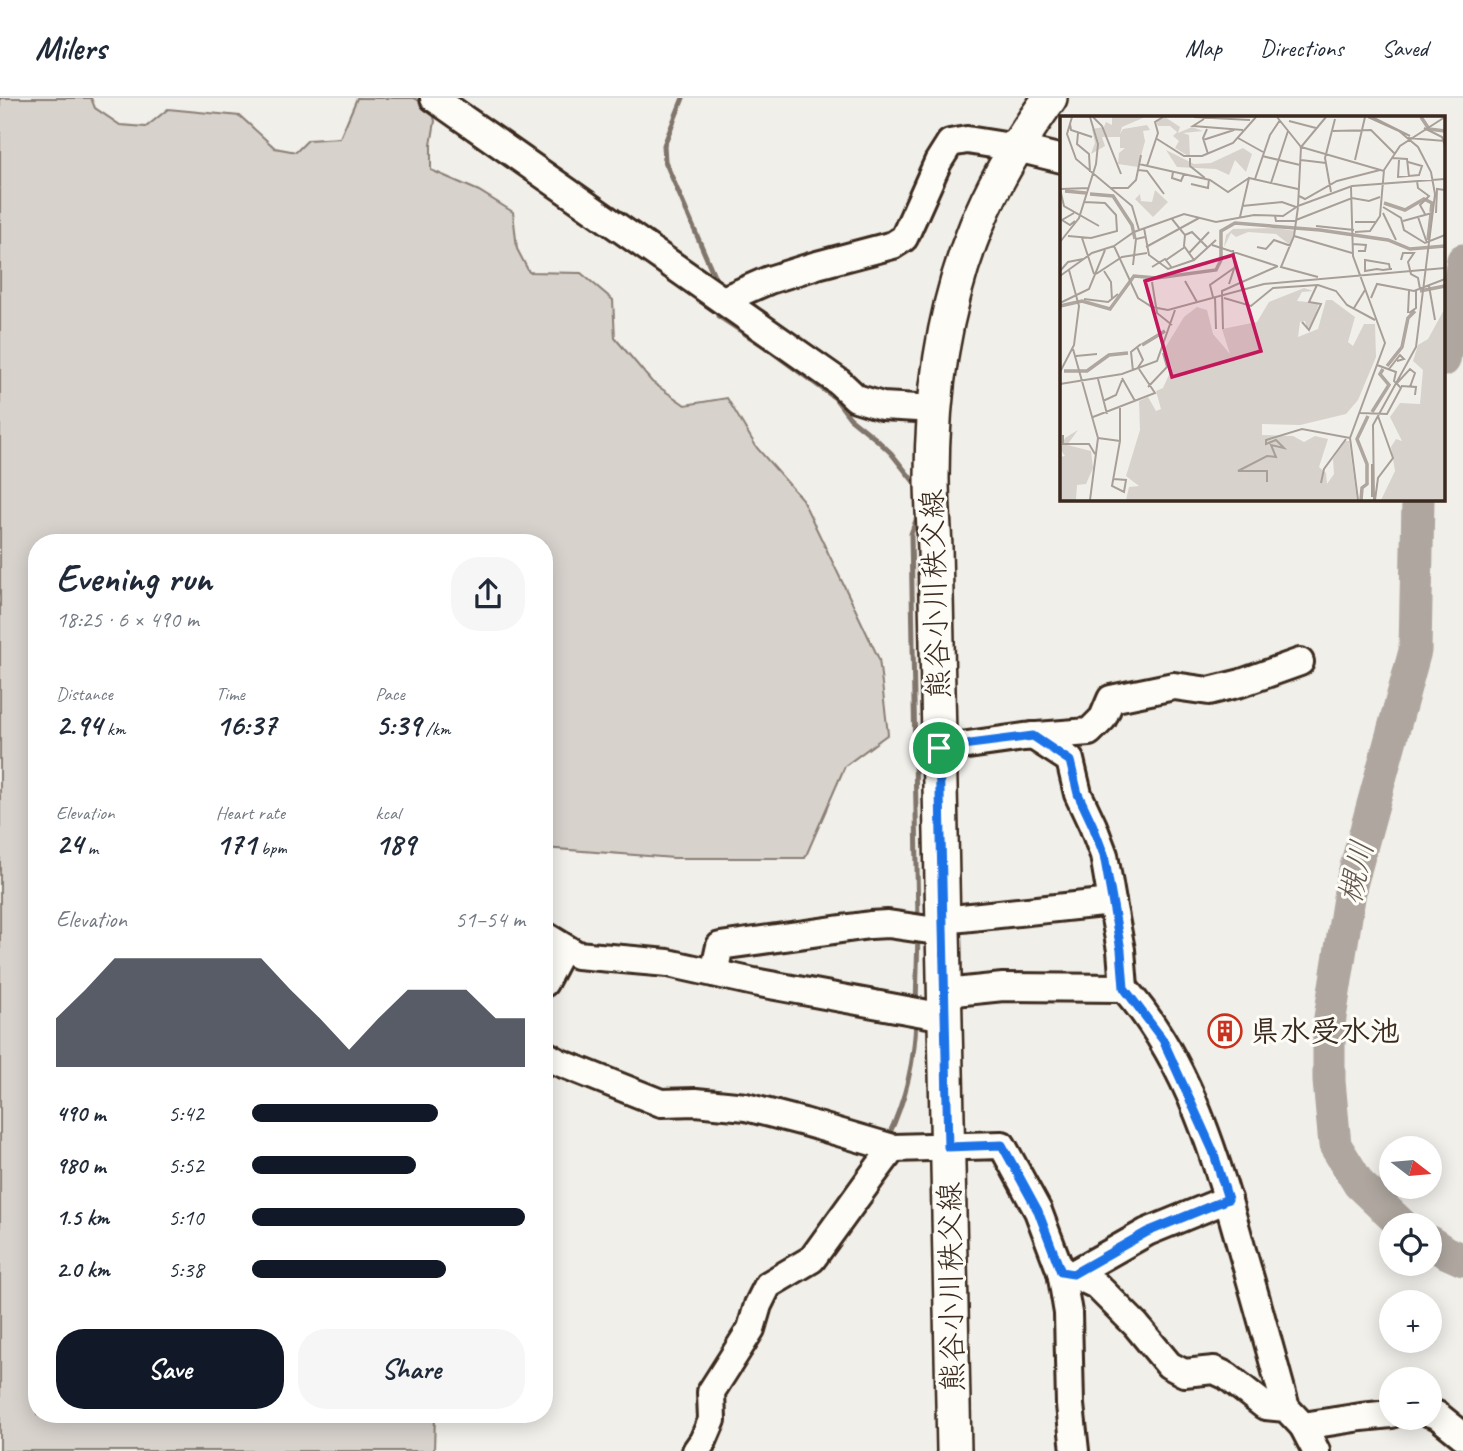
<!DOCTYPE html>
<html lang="en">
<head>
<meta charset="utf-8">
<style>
  body { margin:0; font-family:Caveat,"Klee One",sans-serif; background:#f6f6f7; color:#1f2937; height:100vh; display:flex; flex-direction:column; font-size:26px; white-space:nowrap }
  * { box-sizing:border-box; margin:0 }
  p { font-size:23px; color:#747a83 }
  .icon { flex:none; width:38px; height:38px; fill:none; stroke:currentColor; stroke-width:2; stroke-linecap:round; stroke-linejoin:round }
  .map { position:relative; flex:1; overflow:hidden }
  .panel { position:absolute; left:28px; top:436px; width:525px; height:889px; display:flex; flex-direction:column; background:#fff; border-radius:28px; box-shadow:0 4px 18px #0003 }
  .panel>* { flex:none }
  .needle { width:46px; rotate:106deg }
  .controls { position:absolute; left:1379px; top:1038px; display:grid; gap:14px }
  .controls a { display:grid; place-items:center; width:63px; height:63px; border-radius:50%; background:#fff; box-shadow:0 4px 18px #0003; font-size:35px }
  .pin { position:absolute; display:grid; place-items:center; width:60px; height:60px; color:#fff; margin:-30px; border:4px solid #fff; border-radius:50%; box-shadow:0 2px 7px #0007 }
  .round { display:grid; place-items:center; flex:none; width:74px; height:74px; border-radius:28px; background:#f6f6f7 }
  .head { display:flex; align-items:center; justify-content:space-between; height:119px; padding:0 28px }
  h1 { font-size:38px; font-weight:600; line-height:52px }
  .metrics { display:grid; grid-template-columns:repeat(3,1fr); gap:10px; height:119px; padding:7px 28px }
  .metrics div { display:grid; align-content:center }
  .metrics b { font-size:30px; font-weight:600 }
  .metrics small { font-size:19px; font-weight:400 }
  .metrics p { font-size:19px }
  .chart { height:196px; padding:14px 28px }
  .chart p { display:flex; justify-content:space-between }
  .chart svg { width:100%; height:126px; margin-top:7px; fill:#111827; opacity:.7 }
  .primary-button { display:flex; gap:14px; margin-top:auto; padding:14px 28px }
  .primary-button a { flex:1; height:80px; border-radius:28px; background:#111827; color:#fff; font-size:28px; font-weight:600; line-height:80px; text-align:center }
  .primary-button a+a { background:#f6f6f7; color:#1f2937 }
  ul { padding:0 28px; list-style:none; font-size:23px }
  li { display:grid; grid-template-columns:112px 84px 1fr; align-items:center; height:52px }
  li i { height:18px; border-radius:9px; background:#111827 }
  header { display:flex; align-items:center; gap:42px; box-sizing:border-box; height:98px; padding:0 35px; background:#fff; border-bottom:2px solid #e0e1e3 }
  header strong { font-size:33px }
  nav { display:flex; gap:38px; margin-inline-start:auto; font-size:24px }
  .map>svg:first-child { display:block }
  .green { fill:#d7d2cc; stroke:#897e75; stroke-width:2 }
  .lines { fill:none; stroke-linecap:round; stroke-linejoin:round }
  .stream { stroke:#80746b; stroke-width:5 }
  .river { stroke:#aea69f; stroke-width:33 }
  .minor-casing { stroke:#3b2a1e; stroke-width:32 }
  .major-casing { stroke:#3b2a1e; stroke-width:38 }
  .minor { stroke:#fdfcf7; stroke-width:26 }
  .major { stroke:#fdfcf7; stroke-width:33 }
  .route-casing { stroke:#fff; stroke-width:14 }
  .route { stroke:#1a73e8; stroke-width:9 }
  .labels { text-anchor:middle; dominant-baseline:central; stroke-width:6; stroke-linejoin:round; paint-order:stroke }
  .street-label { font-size:30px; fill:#3b2a1e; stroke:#fdfcf7 }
  .poi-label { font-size:30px; font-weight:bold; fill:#3b2a1e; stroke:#fdfcf7; text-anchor:start }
  .water-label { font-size:32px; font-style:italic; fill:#63554b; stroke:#fdfcf7 }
  .inset-river { fill:none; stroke:#aea69f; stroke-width:3.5 }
  .inset-road { fill:none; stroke:#a8a098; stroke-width:2 }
  .view { fill:#c2185b; fill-opacity:0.15; stroke:#c2185b; stroke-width:3.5 }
  .inset-edge { fill:none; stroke:#3b2a1e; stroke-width:3.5 }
</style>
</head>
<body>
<header>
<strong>Milers</strong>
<nav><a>Map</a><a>Directions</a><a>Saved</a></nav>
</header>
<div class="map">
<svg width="1463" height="1353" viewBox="0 0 1463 1353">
  <rect width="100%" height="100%" fill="#f1efea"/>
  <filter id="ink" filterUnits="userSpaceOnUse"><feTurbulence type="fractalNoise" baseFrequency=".0143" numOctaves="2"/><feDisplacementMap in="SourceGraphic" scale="14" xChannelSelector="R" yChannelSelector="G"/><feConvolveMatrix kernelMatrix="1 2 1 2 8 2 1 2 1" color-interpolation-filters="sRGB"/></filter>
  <g filter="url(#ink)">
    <!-- green -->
    <polygon class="green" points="0,0 91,0 95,10 120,27 146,29 168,11 240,18 275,50 296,54 308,42 340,40 357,0 414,0 431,8 435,23 431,47 431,72 479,93 513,114 517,151 529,174 581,175 613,202 615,240 652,284 685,307 727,300 757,350 802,401 849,498 879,561 888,636 845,668 805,760 674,760 544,750 544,444 37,444 37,1316 435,1316 434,1353 0,1353"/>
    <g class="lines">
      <!-- stream -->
      <g class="stream">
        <polyline points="683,0 664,47 665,63 716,182 716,186"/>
        <polyline points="717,210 718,218 765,249 835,300 850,320 876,341 891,355 918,389"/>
        <polyline points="918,823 911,436 919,414"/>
        <polyline points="916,907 918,836"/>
        <path d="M888 1039C906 1001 915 962 916 920"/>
      </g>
      <!-- river -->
      <g class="river">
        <polyline points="1444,262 1463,162"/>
        <polyline points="1402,1127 1359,1086 1335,1047 1329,983 1329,926 1351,787 1415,553 1418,401"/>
        <polyline points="1430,1144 1445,1154 1463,1162"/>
      </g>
      <defs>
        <g id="minor">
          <polyline points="434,0 839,284 856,300 882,308 935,311"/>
          <polyline points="723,202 769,182 817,167 893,147 904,140 938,64 950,45 967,42 1017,50 1062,61"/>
          <polyline points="1033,638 1070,662 1078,696 1093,728 1104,757 1112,804"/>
          <polyline points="939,651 1024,639 1089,634 1103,620 1111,601 1174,588 1209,593 1241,585 1300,564"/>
          <polyline points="943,822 1112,804 1121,852 1124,890"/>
          <polyline points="544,837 577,857 668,865 754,884 945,919"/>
          <polyline points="714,875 720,848 870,827 888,826 936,833"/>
          <polyline points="544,885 563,849"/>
          <path d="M945 895 1003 889 1124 890C1189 964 1217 1062 1243 1156 1258 1207 1272 1259 1286 1310"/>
          <polyline points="544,956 558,964 661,1005 696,1004 746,1009 804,1024 893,1050 1002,1047 1038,1113 1061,1174 1068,1215 1070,1307 1075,1353"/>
          <polyline points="1061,1174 1073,1176 1096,1187 1136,1227 1169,1267 1184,1275 1214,1272 1227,1278 1265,1308 1286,1310 1303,1328 1361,1319 1391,1316"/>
          <polyline points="1073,1176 1147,1134 1228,1101"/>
          <polyline points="1430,1315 1437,1317 1463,1338"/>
          <polyline points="1303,1328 1316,1353"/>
          <polyline points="696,1353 703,1343 712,1322 711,1294 751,1231 758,1207 768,1187 812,1161 872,1078 893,1050"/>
        </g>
        <path id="major" d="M954 1353 935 450C934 427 932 404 932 380 932 296 944 208 976 129 994 83 1021 40 1050 0"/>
      </defs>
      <!-- minor casing -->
      <use href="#minor" class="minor-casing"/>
      <!-- major casing -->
      <use href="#major" class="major-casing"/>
      <!-- minor -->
      <use href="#minor" class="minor"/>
      <!-- major -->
      <use href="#major" class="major"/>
    </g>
  </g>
  <g class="lines" filter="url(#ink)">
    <defs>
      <polygon id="route" points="1033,638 1070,663 1078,696 1093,728 1104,757 1121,852 1124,890 1163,942 1213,1053 1228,1101 1147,1134 1073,1176 1061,1174 1038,1113 1002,1047 948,1049 939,650"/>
    </defs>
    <!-- route casing -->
    <use href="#route" class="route-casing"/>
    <!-- route -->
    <use href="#route" class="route"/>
  </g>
  <!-- icons -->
  <defs>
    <symbol id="building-ring" viewBox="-11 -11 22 22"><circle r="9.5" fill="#fdfcf7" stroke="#c8321e" stroke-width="1.5"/><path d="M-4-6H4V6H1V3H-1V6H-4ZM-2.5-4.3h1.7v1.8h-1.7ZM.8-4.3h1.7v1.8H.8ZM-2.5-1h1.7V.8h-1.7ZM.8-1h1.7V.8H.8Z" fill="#c8321e"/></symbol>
  </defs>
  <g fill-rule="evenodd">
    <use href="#building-ring" x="1206" y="914" width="38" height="38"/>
  </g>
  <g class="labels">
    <!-- street labels -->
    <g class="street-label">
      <text transform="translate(935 496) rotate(-92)">熊谷小川秩父線</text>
      <text transform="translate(951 1189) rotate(-91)">熊谷小川秩父線</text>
    </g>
    <!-- poi labels -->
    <g class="poi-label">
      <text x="1250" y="933">県水受水池</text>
    </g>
    <!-- water labels -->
    <g class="water-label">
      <text transform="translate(1356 774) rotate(-77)">槻川</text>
    </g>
  </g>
  <!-- overview -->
  <g transform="translate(1060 18)">
    <rect width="385" height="385" fill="#f1efea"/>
    <path d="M52 1H85L62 11 60 18 63 13 87 9 90 14 83 15 85 25 78 51 58 48 59 37 65 32H60V21H42L45 30 31 38 35 27 32 13 44 11 46 6 52 9ZM105 1 120 11 118 17 132 11 143 15 123 17 129 19 130 41 115 32 119 25 113 20 117 16 110 10H98L96 5ZM183 32 192 38 186 56 175 44 169 59 156 53 117 51 106 34 134 48 151 47ZM95 74 108 86 93 101 75 83 80 78 81 85 92 86ZM216 112 235 115 230 129 216 118 188 116 176 121 171 117 164 131 166 119 173 113ZM244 172 253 175 242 176 237 185 259 187 252 209 247 212 245 205 240 206 238 221 258 213 266 184H272L295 201 288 226 293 230 304 208H315L316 241 298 284 286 298 240 309 202 308V319L233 320 244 326 255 320 268 323 259 351 266 357 267 368 274 358 273 343 285 325H289L297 384H66L69 371 79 370 66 360 80 314 79 285 88 281 96 295 101 293 96 275 103 272 112 252 105 232 124 201 137 191 147 194 153 218 170 238 162 213 197 206 209 186ZM385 192V384H321L335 355 331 331 336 323 342 325 330 301 340 287 360 288 363 254 353 245 358 229 368 223ZM18 314 7 329 31 335 33 352 26 368 17 369 16 384H0V341L5 340 0 333 5 322Z" fill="#d7d2cc"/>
    <path class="inset-river" d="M361 1 369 13 385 15M5 75 26 77M30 78 53 80 72 109 75 123M324 87 345 94 364 83 372 87 371 96M368 124 371 98M360 175 385 170M0 190 22 185 50 193 74 160 97 162 156 154 161 144V115L175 107 260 114 328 124 350 133 385 130M82 229 105 215M327 250 342 231 348 202 355 195M4 255H27L49 239 68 237M312 296 329 269 320 258 323 253M301 384 302 372 307 368V348L297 323 308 300"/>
    <path class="inset-road" d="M12 1 7 18 16 43 72 90 79 114M33 1 42 10 61 58M134 1 190 4M217 1 241 31 238 90 292 70 385 63M266 1 241 31 324 55M308 1 339 15 358 31 371 56 375 78 356 231 313 309 314 384M312 1 350 20M144 3 133 10 183 14M229 5 256 12M10 8 11 14 32 21M364 12 382 21 385 30M147 13 143 22 148 38M273 15 311 14 335 38M18 17 17 28 29 38 30 56M178 22 203 36M348 22 385 25M97 23 124 40H142L173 27 196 1M143 24 174 14M202 40 240 49M130 42V50L145 62M332 42 347 43 349 61M241 44 266 47M295 44 305 1M339 44 338 61 359 59 362 50 348 46M79 48 150 64 168 76 189 62M87 50 98 17 95 6 103 1M78 54 87 55 104 78M113 56 112 62 121 65 124 58M195 63 210 19 220 4M357 65 358 72 369 80 360 89 365 98M211 67 228 15M131 68 148 72 149 63M291 71 293 140 325 227 290 322 298 384M51 72H68L76 64 81 39M0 73 4 90 39 110M1 73 28 72M271 76 265 42 275 3M239 80 245 83 277 65 320 54M182 90 222 86 236 91M238 91 234 120 221 151 258 161M323 91 341 102 344 114 365 127 385 119M14 97 2 104 10 109 15 105M323 97 336 124M376 97 377 73 385 74M215 100 216 105H236M180 101 189 62 238 73M358 101 367 127M112 103 125 119 124 130 134 144M236 104 292 82 309 85 320 81M343 105 372 97M295 106H317M256 110 294 114M84 112 89 139 108 153 134 144 156 124M295 116 310 115 320 100 324 54 340 30 385 1M125 119 132 116 148 132M8 120 31 122 57 115 56 99 45 87 24 86M234 120 292 137M22 122 34 158M0 126 19 102 36 48 38 28 30 1M293 128 306 129 305 135H298M152 129 217 150M54 130 74 116 124 98 156 106 194 99 223 100 238 90M86 131 139 102M197 131 206 133 214 124 231 130M129 137 149 116M106 144 125 131M341 144 343 137H354L348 146 351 158 358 162 360 173M73 149 76 123 85 121M92 151 105 143 112 152M330 153 329 148 305 144V155L317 153 323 154 330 153H332M0 155 8 146 23 143M44 155 51 166 52 184M36 158 62 141 87 137M0 160 32 137 54 130 78 182 92 191 108 194 204 168 385 152M125 165 137 186M92 166 97 197 112 209M169 168 175 150 173 134M369 170 375 204M153 181 150 169 174 152M155 181 156 213M164 182 191 190 213 172 258 169 276 175 287 189 315 204M311 182 317 168 354 175 385 163M24 183 48 186 58 178M0 187 29 173 45 134M294 192 305 174M348 197 349 175M349 197 356 192V175M242 206 249 214 261 188 249 186 257 169M163 213 162 175 218 150M77 231 83 244 77 253M13 233 38 322 30 384M16 240 37 238M329 253 340 239 344 243 337 245M73 255 71 236 81 228M0 256 14 229 19 190 9 154M62 262 75 285M38 263 47 298M337 267 350 253 355 257 350 271M0 268 62 258 97 245 115 194M341 270 356 271 355 279M88 271 107 251 103 237M43 285 56 279 62 264M300 297 327 298 341 272 334 265 336 256 317 249M33 301 95 277 79 253M3 319V328H29L35 338M38 322 60 325M54 363 66 364 64 376 52 370 60 325V292M207 366V355H178L207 340 216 341 211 329 224 332 216 324 206 328V324L242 313 290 322M261 367 264 353 286 323M312 381V348M315 384 318 362 333 342 318 300"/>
    <path class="view" d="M173 139 201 235 112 261 85 165Z"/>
    <rect width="385" height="385" class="inset-edge"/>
  </g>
</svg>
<div class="controls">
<a><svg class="needle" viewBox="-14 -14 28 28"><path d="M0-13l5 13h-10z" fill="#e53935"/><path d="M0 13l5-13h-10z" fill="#747a83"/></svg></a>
<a><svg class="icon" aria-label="locate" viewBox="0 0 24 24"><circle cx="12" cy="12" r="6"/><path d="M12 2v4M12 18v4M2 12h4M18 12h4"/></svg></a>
<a>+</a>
<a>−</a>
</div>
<div class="pin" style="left:939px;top:650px;background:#1e9e55"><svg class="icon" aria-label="arrive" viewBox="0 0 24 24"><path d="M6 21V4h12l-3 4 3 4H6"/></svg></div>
<section class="panel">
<div class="head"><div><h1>Evening run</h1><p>18:25 · 6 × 490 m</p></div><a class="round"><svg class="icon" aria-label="share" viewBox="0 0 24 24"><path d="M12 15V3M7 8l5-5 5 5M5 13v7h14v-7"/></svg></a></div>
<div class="metrics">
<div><p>Distance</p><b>2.94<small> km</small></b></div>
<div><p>Time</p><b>16:37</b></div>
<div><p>Pace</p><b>5:39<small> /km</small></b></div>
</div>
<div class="metrics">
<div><p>Elevation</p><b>24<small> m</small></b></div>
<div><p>Heart rate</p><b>171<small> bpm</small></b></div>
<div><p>kcal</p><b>189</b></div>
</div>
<div class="chart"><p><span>Elevation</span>51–54 m</p>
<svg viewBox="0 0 160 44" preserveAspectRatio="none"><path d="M0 44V27L10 17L20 6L30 6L40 6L50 6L60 6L70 6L80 17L90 27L100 38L110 27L120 17L130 17L140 17L150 27L160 27V44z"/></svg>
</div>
<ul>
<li><b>490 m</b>5:42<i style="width:68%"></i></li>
<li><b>980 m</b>5:52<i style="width:60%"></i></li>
<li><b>1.5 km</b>5:10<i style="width:100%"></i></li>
<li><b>2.0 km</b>5:38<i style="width:71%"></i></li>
</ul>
<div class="primary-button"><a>Save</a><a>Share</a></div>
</section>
</div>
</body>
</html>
